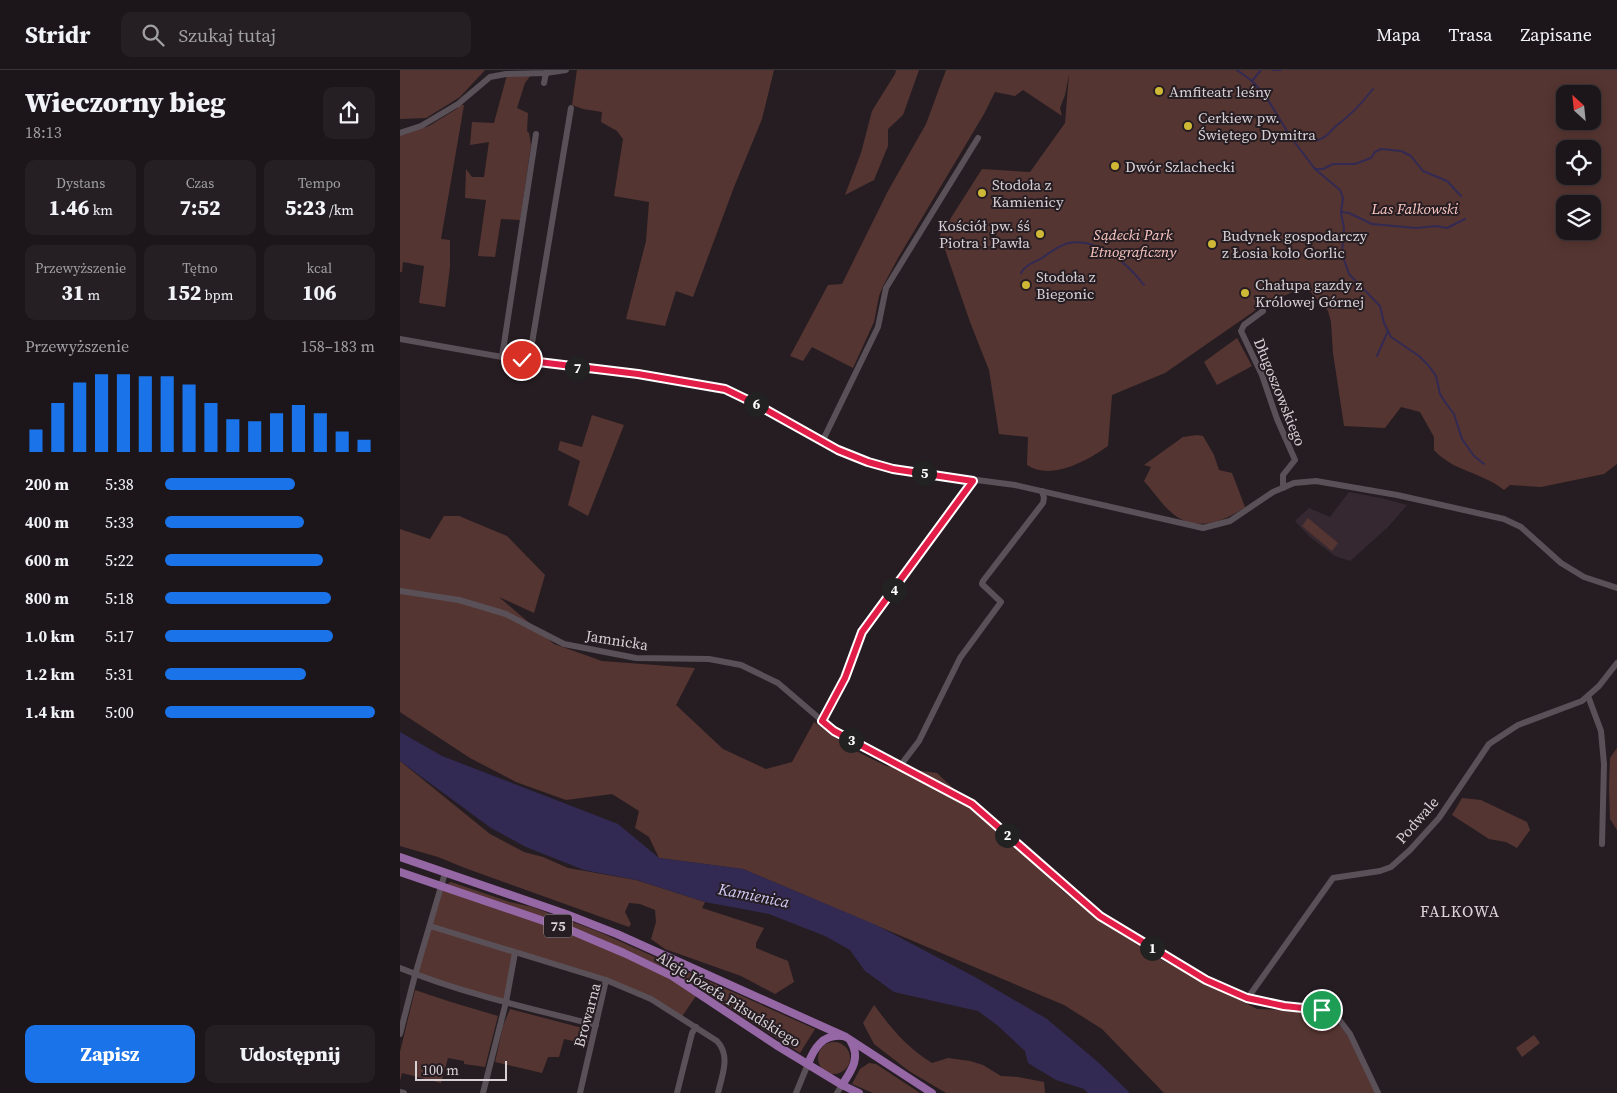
<!DOCTYPE html>
<html lang="pl">
<head>
<meta charset="utf-8">
<style>
  body { margin:0; font-family:"Source Serif 4",serif; background:#251f23; color:#f1f3f6; height:100vh; display:flex; flex-direction:column; font-size:19px; white-space:nowrap }
  * { box-sizing:border-box; margin:0 }
  p { font-size:16px; color:#a09fa2 }
  .icon { flex:none; width:28px; height:28px; fill:none; stroke:currentColor; stroke-width:2; stroke-linecap:round; stroke-linejoin:round }
  .map { position:relative; flex:1; overflow:hidden }
  .sheet { display:flex; flex-direction:column; background:#1c161a; width:400px }
  .sheet>* { flex:none }
  .needle { width:32px; rotate:333deg }
  .tools { position:absolute; left:1156px; top:15px; display:grid; gap:10px }
  .tools a { display:grid; place-items:center; width:45px; height:45px; border-radius:10px; background:#1c161a; box-shadow:0 2px 12px #0003,0 0 0 1px #3a3539; font-size:25px }
  .scale { position:absolute; left:15px; bottom:12px; width:92px; box-sizing:border-box; padding-left:5px; border:2px solid #d7d1d5; border-top:0; font-size:14px; line-height:18px; white-space:nowrap; color:#d7d1d5; -webkit-text-stroke:4px #261d23; paint-order:stroke }
  .pin { position:absolute; display:grid; place-items:center; width:42px; height:42px; color:#fff; margin:-21px; border:2px solid #fff; border-radius:50%; box-shadow:0 1px 5px #0007 }
  .km { position:absolute; width:25px; height:25px; margin:-12px; border-radius:50%; background:#222; color:#fff; font-size:14px; line-height:25px; text-align:center }
  .round { display:grid; place-items:center; flex:none; width:52px; height:52px; border-radius:10px; background:#251f23 }
  .head { display:flex; align-items:center; justify-content:space-between; height:85px; padding:0 25px }
  h1 { font-size:28px; font-weight:800; line-height:38px }
  .figures { display:grid; grid-template-columns:repeat(3,1fr); gap:8px; height:85px; padding:5px 25px }
  .figures div { display:grid; align-content:center; border-radius:10px; background:#251f23; text-align:center }
  .figures b { font-size:21px; font-weight:800 }
  .figures small { font-size:14px; font-weight:400 }
  .figures p { font-size:14px }
  .chart { height:140px; padding:10px 25px }
  .chart p { display:flex; justify-content:space-between }
  .chart svg { width:100%; height:90px; margin-top:5px; stroke:#1a73e8; stroke-width:6 }
  .button { display:flex; gap:10px; margin-top:auto; padding:10px 25px }
  .button a { flex:1; height:58px; border-radius:10px; background:#1a73e8; color:#fff; font-size:20px; font-weight:800; line-height:58px; text-align:center }
  .button a+a { background:#251f23; color:#f1f3f6 }
  ul { padding:0 25px; list-style:none; font-size:16px }
  li { display:grid; grid-template-columns:80px 60px 1fr; align-items:center; height:38px }
  li i { height:12px; border-radius:6px; background:#1a73e8 }
  header { display:flex; align-items:center; gap:30px; box-sizing:border-box; height:70px; padding:0 25px; background:#1c161a; border-bottom:1px solid #3a3539 }
  header strong { font-size:24px }
  nav { display:flex; gap:28px; margin-inline-start:auto; font-size:18px }
  .search { width:350px; height:45px; background:#251f23; display:flex; align-items:center; gap:12px; box-sizing:border-box; padding:0 18px; border-radius:10px; color:#a09fa2; font-size:19px }
  main { display:flex; flex:1; min-height:0 }
  .map>svg:first-child { display:block }
  .built { fill:#362831 }
  .green { fill:#553531; fill-rule:evenodd }
  .water { fill:#332a54 }
  .lines { fill:none; stroke-linecap:round; stroke-linejoin:round }
  .stream { stroke:#332a54; stroke-width:2 }
  .minor { stroke:#5a5057; stroke-width:6 }
  .major { stroke:#9567a5; stroke-width:8 }
  .route-casing { stroke:#fff; stroke-width:10 }
  .route { stroke:#e11d48; stroke-width:6 }
  .poi-dot { fill:#d0b837; stroke:#261d23; stroke-width:2 }
  .labels { text-anchor:middle; dominant-baseline:central; stroke-width:4; stroke-linejoin:round; paint-order:stroke }
  .shield { fill:#261d23; stroke:#a29ba0; stroke-width:1 }
  .shield-label { font-size:14px; font-weight:bold; fill:#d7d1d5 }
  .poi-label { font-size:15px; fill:#d7d1d5; stroke:#261d23; text-anchor:start }
  .park-label { font-size:15px; font-style:italic; fill:#fcc7c0; stroke:#261d23 }
  .street-label { font-size:15px; fill:#d7d1d5; stroke:#261d23 }
  .water-label { font-size:16px; font-style:italic; fill:#d4cdfa; stroke:#261d23 }
  .neighbourhood-label { font-size:16px; letter-spacing:1px; fill:#ded2d9; stroke:#261d23 }
</style>
</head>
<body>
<header>
<strong>Stridr</strong>
<div class="search"><svg class="icon" aria-label="search" viewBox="0 0 24 24"><circle cx="10" cy="10" r="6"/><path d="M15 15l6 6"/></svg>Szukaj tutaj</div>
<nav><a>Mapa</a><a>Trasa</a><a>Zapisane</a></nav>
</header>
<main>
<section class="sheet">
<div class="head"><div><h1>Wieczorny bieg</h1><p>18:13</p></div><a class="round"><svg class="icon" aria-label="share" viewBox="0 0 24 24"><path d="M12 15V3M7 8l5-5 5 5M5 13v7h14v-7"/></svg></a></div>
<div class="figures">
<div><p>Dystans</p><b>1.46<small> km</small></b></div>
<div><p>Czas</p><b>7:52</b></div>
<div><p>Tempo</p><b>5:23<small> /km</small></b></div>
</div>
<div class="figures">
<div><p>Przewyższenie</p><b>31<small> m</small></b></div>
<div><p>Tętno</p><b>152<small> bpm</small></b></div>
<div><p>kcal</p><b>106</b></div>
</div>
<div class="chart"><p><span>Przewyższenie</span>158–183 m</p>
<svg viewBox="0 0 160 44" preserveAspectRatio="none"><path d="M5 44V33M15 44V20M25 44V10M35 44V6M45 44V6M55 44V7M65 44V7M75 44V11M85 44V20M95 44V28M105 44V29M115 44V25M125 44V21M135 44V25M145 44V34M155 44V38"/></svg>
</div>
<ul>
<li><b>200 m</b>5:38<i style="width:62%"></i></li>
<li><b>400 m</b>5:33<i style="width:66%"></i></li>
<li><b>600 m</b>5:22<i style="width:75%"></i></li>
<li><b>800 m</b>5:18<i style="width:79%"></i></li>
<li><b>1.0 km</b>5:17<i style="width:80%"></i></li>
<li><b>1.2 km</b>5:31<i style="width:67%"></i></li>
<li><b>1.4 km</b>5:00<i style="width:100%"></i></li>
</ul>
<div class="button"><a>Zapisz</a><a>Udostępnij</a></div>
</section>
<div class="map">
<svg width="1217" height="1023" viewBox="0 0 1217 1023">
  <rect width="100%" height="100%" fill="#261d23"/>
  <!-- built -->
  <polygon class="built" points="949,422 985,429 1007,435 988,457 950,491 935,486 910,467 895,451 909,438 930,447"/>
  <!-- green -->
  <g class="green">
    <polygon points="0,0 85,0 60,27 26,48 0,49"/>
    <polygon points="177,0 374,0 362,49 334,117 293,227 276,221 265,256 226,249 246,171 249,132 214,126 223,69 217,61 201,52 202,42 183,39 172,35"/>
    <polygon points="496,0 519,0 503,45 488,59 488,76 474,110 445,125 461,83 472,41 495,4"/>
    <path d="M546 0H1217V394L1204 404 1141 417 1110 415 1104 420C1082 402 1054 402 1034 380V367L1020 342 1001 337 985 358 944 356 933 283 931 252 928 241 905 216 867 234V229L853 242 765 303 712 325 708 376C687 391 651 411 627 395L628 367 599 364 589 300 570 252 540 165 582 99 630 102 665 53 669 4 665 25 660 38 662 46 623 20 615 26 595 22 584 44 498 188 483 216 479 226 474 252 453 298 412 277 403 291 390 286 428 215 442 214 488 121 526 54ZM1165 24H1192V51H1165ZM1165 79H1192V106H1165ZM1165 134H1192V161H1165Z"/>
    <polygon points="107,5 131,5 125,13 117,38 128,43 127,61 129,63 131,75 120,150 101,149 95,187 78,186 86,130 65,128 66,99 72,107 84,107 89,72 70,75 72,52 94,53"/>
    <polygon points="58,35 64,35 41,169 50,170 50,197 45,237 19,233 24,196 3,192 2,202 0,202 0,65 29,56 58,38"/>
    <polygon points="837,268 852,296 817,315 804,292"/>
    <polygon points="192,345 224,355 188,446 168,435 180,391 158,380 160,371 182,377"/>
    <path d="M797 365 803 366 814 385 819 400 832 403 845 437C827 450 801 461 779 448 765 440 755 423 744 411L751 397 744 395 783 367Z"/>
    <polygon points="44,446 59,446 107,466 145,505 134,543 99,527 154,574 202,591 295,598 276,635 323,679 366,699 392,692 414,652 448,677 486,696 537,703 664,822 709,857 762,890 857,939 883,940 917,944 931,949 940,956 951,970 976,1023 764,1023 702,959 664,935 343,799 259,788 249,767 235,758 239,741 212,724 166,730 116,712 70,688 0,642 0,459 30,469"/>
    <polygon points="908,448 938,473 932,481 902,456"/>
    <polygon points="1217,678 1217,760 1210,749 1209,717 1210,688"/>
    <polygon points="0,691 90,764 124,782 143,787 168,798 236,810 305,832 302,838 364,858 356,873 356,878 388,891 394,912 375,924 341,906 265,879 251,869 256,852 255,840 240,834 229,833 225,842 231,854 229,857 65,798 38,787 0,776"/>
    <polygon points="1062,728 1081,730 1127,752 1130,760 1117,778 1106,772 1089,769 1052,745"/>
    <polygon points="51,812 110,832 132,837 197,861 415,959 400,983 273,902 190,864 49,815 48,813"/>
    <polygon points="41,815 201,873 298,923 281,948 223,917 116,883 106,932 15,905"/>
    <polygon points="15,920 51,932 98,946 85,997 64,994 64,991 48,988 41,1013 2,1003 0,1011 0,982"/>
    <path d="M474 935C493 960 505 976 532 993L548 988 570 991 583 995 601 1006 618 1007 644 1012 645 1023H546L509 1001 474 974 463 953Z"/>
    <polygon points="110,939 190,960 187,974 164,969 159,987 148,987 142,1003 95,992 103,956"/>
    <polygon points="1134,965 1140,973 1122,987 1116,978"/>
    <circle cx="434" cy="988" r="16"/>
    <polygon points="469,993 476,994 520,1023 473,1023 452,1014 460,999"/>
  </g>
  <!-- water -->
  <polygon class="water" points="0,662 42,686 218,754 259,788 343,799 476,855 573,906 647,949 699,993 730,1023 688,1023 684,1019 656,1010 628,993 625,981 597,955 578,941 494,922 465,901 450,880 425,866 369,844 305,832 237,810 184,800 126,777 91,758 0,691"/>
  <g class="lines">
    <!-- stream -->
    <g class="stream">
      <polyline points="837,0 852,11 865,25 890,66 915,99 940,120 943,128 941,143 944,158 942,184 949,204 980,236 984,253 991,267 1019,286 1029,296 1036,306 1040,324 1045,332 1054,344 1062,369 1074,386 1084,394"/>
      <polyline points="873,0 881,0"/>
      <polyline points="852,11 861,0"/>
      <path d="M890 66C898 68 910 72 918 70 927 68 930 61 936 56 950 46 962 33 973 19"/>
      <polyline points="915,99 923,99 933,94 955,94 971,88 975,82 981,79 1001,81 1011,86 1023,101 1047,111 1061,126"/>
      <polyline points="941,142 949,143 972,154 1016,158 1036,156 1047,158 1065,149"/>
      <path d="M621 203C626 194 634 193 642 188 651 182 659 175 669 173 698 167 728 194 744 215"/>
      <polyline points="977,286 988,261"/>
    </g>
    <!-- minor -->
    <g class="minor">
      <polyline points="144,13 146,3"/>
      <polyline points="0,63 21,56 58,34 90,7 106,4 146,3 166,0"/>
      <polyline points="863,241 844,255 841,261 862,305 877,349 895,390 883,405 883,418"/>
      <polyline points="0,269 102,287 183,299 243,305 325,319 354,333 438,380 468,392 493,399 615,415 803,458 830,451 873,422 894,413 916,411 997,425 1104,449 1121,457 1161,493 1184,507 1217,518"/>
      <polyline points="102,287 136,64"/>
      <polyline points="129,291 171,38"/>
      <polyline points="422,372 478,257 486,218 578,68"/>
      <polyline points="0,521 59,530 106,544 164,574 236,588 309,589 341,595 378,613 434,661 572,734 700,846 806,911 847,929 884,936 923,940 937,947 950,964 978,1023"/>
      <polyline points="1188,626 1201,661 1204,694 1202,774"/>
      <polyline points="423,651 445,608 462,562 573,411"/>
      <polyline points="500,696 519,671 560,588 601,532 582,514 583,511 643,433 644,428 642,421"/>
      <path d="M30 856 206 910 251 929 317 971C331 986 322 1005 318 1023"/>
      <path d="M0 898C61 923 132 939 196 955"/>
      <polyline points="847,929 933,808 980,801 991,797 1010,780 1039,748 1089,674 1118,655 1182,631 1199,616 1217,593"/>
      <polyline points="0,964 15,905 45,803"/>
      <polyline points="0,1022 4,1023"/>
      <polyline points="83,1023 106,932 115,883"/>
      <polyline points="180,1023 206,910"/>
      <polyline points="277,1023 292,963 296,957"/>
      <polyline points="396,1023 408,994"/>
      <polyline points="437,1023 442,1015"/>
    </g>
    <!-- major -->
    <g class="major">
      <polyline points="0,787 166,844 217,864 446,967 532,1023"/>
      <polyline points="0,802 170,860 224,883 272,906 376,975 442,1015 459,1023"/>
      <path d="M408 994C414 978 423 964 442 966"/>
      <path d="M442 1015C451 1001 461 988 451 972"/>
    </g>
  </g>
  <g class="lines">
    <defs>
      <polyline id="route" points="122,290 238,304 325,319 354,333 438,380 468,392 493,399 573,411 462,562 445,608 422,651 434,661 572,734 700,846 806,910 847,928 884,936 922,940"/>
    </defs>
    <!-- route casing -->
    <use href="#route" class="route-casing"/>
    <!-- route -->
    <use href="#route" class="route"/>
  </g>
  <!-- markers -->
  <g class="poi-dot">
    <circle cx="759" cy="21" r="5"/>
    <circle cx="788" cy="56" r="5"/>
    <circle cx="715" cy="96" r="5"/>
    <circle cx="582" cy="123" r="5"/>
    <circle cx="640" cy="164" r="5"/>
    <circle cx="812" cy="174" r="5"/>
    <circle cx="626" cy="215" r="5"/>
    <circle cx="845" cy="223" r="5"/>
  </g>
  <g class="labels">
    <!-- shield labels -->
    <rect class="shield" x="144" y="844.5" width="28" height="23" rx="4"/>
    <g class="shield-label">
      <text x="158" y="856">75</text>
    </g>
    <!-- poi labels -->
    <g class="poi-label">
      <text x="769" y="21">Amfiteatr leśny</text>
      <text x="798" y="47">Cerkiew pw.<tspan x="798" dy="17">Świętego Dymitra</tspan></text>
      <text x="725" y="96">Dwór Szlachecki</text>
      <text x="592" y="114">Stodoła z<tspan x="592" dy="17">Kamienicy</tspan></text>
      <text x="630" y="155" text-anchor="end">Kościół pw. śś<tspan x="630" dy="17">Piotra i Pawła</tspan></text>
      <text x="822" y="165">Budynek gospodarczy<tspan x="822" dy="17">z Łosia koło Gorlic</tspan></text>
      <text x="636" y="206">Stodoła z<tspan x="636" dy="17">Biegonic</tspan></text>
      <text x="855" y="214">Chałupa gazdy z<tspan x="855" dy="17">Królowej Górnej</tspan></text>
    </g>
    <!-- park labels -->
    <g class="park-label">
      <text x="1015" y="138">Las Falkowski</text>
      <text x="733" y="164">Sądecki Park<tspan x="733" dy="17">Etnograficzny</tspan></text>
    </g>
    <!-- street labels -->
    <g class="street-label">
      <text transform="translate(880 322) rotate(68)">Długoszowskiego</text>
      <text transform="translate(217 570) rotate(9)">Jamnicka</text>
      <text transform="translate(1017 750) rotate(-49)">Podwale</text>
      <text transform="translate(329 929) rotate(32)">Aleje Józefa Piłsudskiego</text>
      <text transform="translate(187 945) rotate(-75)">Browarna</text>
    </g>
    <!-- water labels -->
    <g class="water-label">
      <text transform="translate(354 825) rotate(11)">Kamienica</text>
    </g>
    <!-- neighbourhood labels -->
    <g class="neighbourhood-label">
      <text x="1060" y="841">FALKOWA</text>
    </g>
  </g>
</svg>
<div class="tools">
<a><svg class="needle" viewBox="-14 -14 28 28"><path d="M0-13l5 13h-10z" fill="#e53935"/><path d="M0 13l5-13h-10z" fill="#a09fa2"/></svg></a>
<a><svg class="icon" aria-label="locate" viewBox="0 0 24 24"><circle cx="12" cy="12" r="6"/><path d="M12 2v4M12 18v4M2 12h4M18 12h4"/></svg></a>
<a><svg class="icon" aria-label="layers" viewBox="0 0 24 24"><path d="M12 4l9 5-9 5-9-5zM3 14l9 5 9-5"/></svg></a>
</div>
<div class="scale">100 m</div>
<div class="pin" style="left:922px;top:940px;background:#1e9e55"><svg class="icon" aria-label="arrive" viewBox="0 0 24 24"><path d="M6 21V4h12l-3 4 3 4H6"/></svg></div>
<div class="pin" style="left:122px;top:290px;background:#d93025"><svg class="icon" aria-label="check" viewBox="0 0 24 24"><path d="M5 12l5 5 9-10"/></svg></div>
<b class="km" style="left:752px;top:878px">1</b>
<b class="km" style="left:607px;top:765px">2</b>
<b class="km" style="left:451px;top:670px">3</b>
<b class="km" style="left:494px;top:520px">4</b>
<b class="km" style="left:524px;top:403px">5</b>
<b class="km" style="left:356px;top:334px">6</b>
<b class="km" style="left:177px;top:298px">7</b>
</div>
</main>
</body>
</html>
